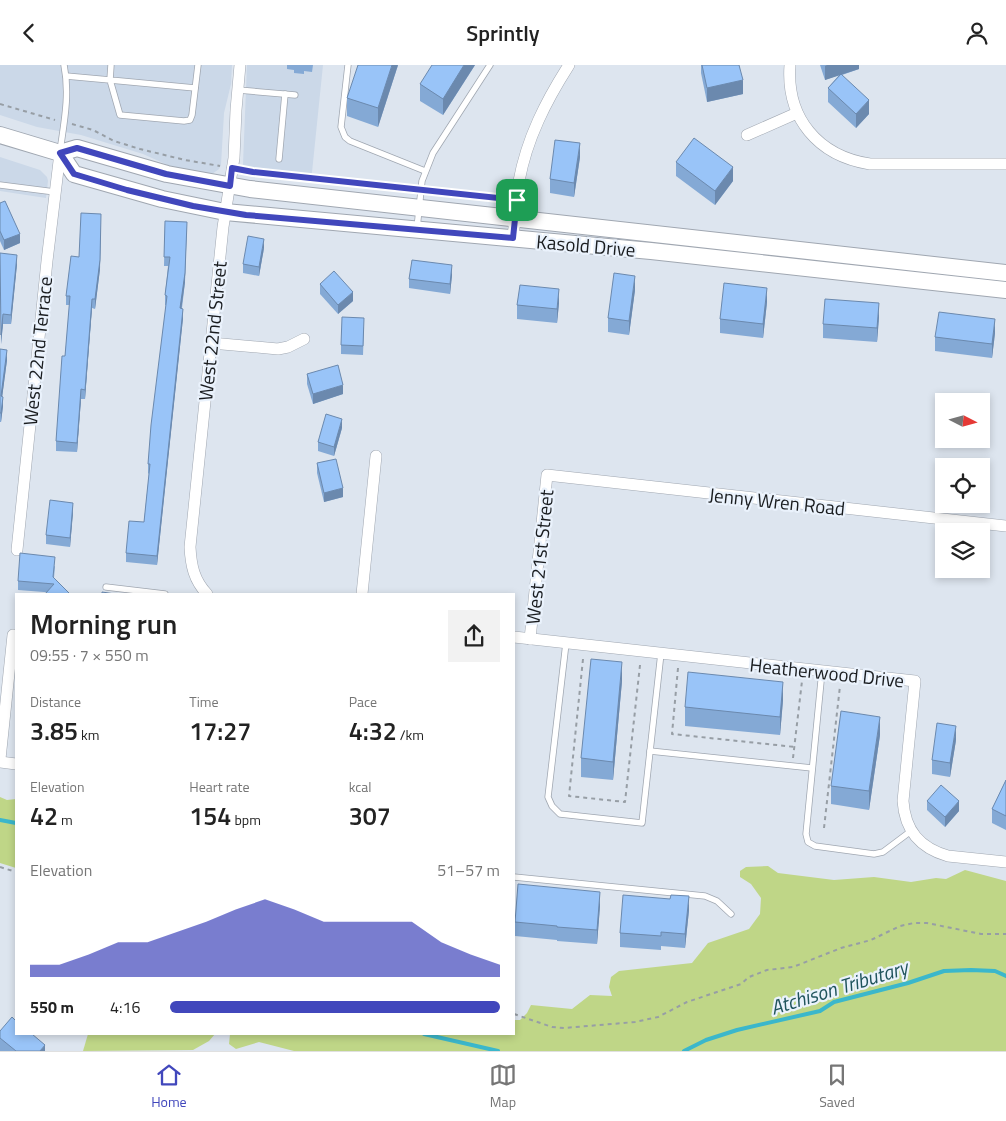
<!DOCTYPE html>
<html lang="en">
<head>
<meta charset="utf-8">
<style>
  body { margin:0; font-family:"Titillium Web",sans-serif; background:#f2f2f2; color:#222; height:100vh; display:flex; flex-direction:column; font-size:19px; white-space:nowrap }
  * { box-sizing:border-box; margin:0 }
  p { font-size:16px; color:#767676 }
  .icon { flex:none; width:28px; height:28px; fill:none; stroke:currentColor; stroke-width:2; stroke-linecap:round; stroke-linejoin:round }
  .map { position:relative; flex:1; overflow:hidden }
  .details { position:absolute; left:15px; top:528px; width:500px; height:442px; display:flex; flex-direction:column; background:#fff; border-radius:0px; box-shadow:0 2px 8px #0003 }
  .details>* { flex:none }
  .needle { width:32px; rotate:96deg }
  .controls { position:absolute; left:935px; top:328px; display:grid; gap:10px }
  .controls a { display:grid; place-items:center; width:55px; height:55px; border-radius:0px; background:#fff; box-shadow:0 2px 8px #0003; font-size:25px }
  .pin { position:absolute; display:grid; place-items:center; width:42px; height:42px; color:#fff; margin:-21px; border-radius:10px; box-shadow:0 2px 8px #0006 }
  .round { display:grid; place-items:center; flex:none; width:52px; height:52px; border-radius:0px; background:#f2f2f2 }
  .headline { display:flex; align-items:center; justify-content:space-between; height:85px; padding:0 15px }
  h1 { font-size:28px; font-weight:600; line-height:38px }
  .metrics { display:grid; grid-template-columns:repeat(3,1fr); gap:8px; height:85px; padding:5px 15px }
  .metrics div { display:grid; align-content:center }
  .metrics b { font-size:25px; font-weight:600 }
  .metrics small { font-size:14px; font-weight:400 }
  .metrics p { font-size:14px }
  .chart { height:140px; padding:10px 15px }
  .chart p { display:flex; justify-content:space-between }
  .chart svg { width:100%; height:90px; margin-top:5px; fill:#4147bc; opacity:.7 }
  ul { padding:0 15px; list-style:none; font-size:16px }
  li { display:grid; grid-template-columns:80px 60px 1fr; align-items:center; height:38px }
  li i { height:12px; border-radius:6px; background:#4147bc }
  header { display:flex; justify-content:space-between; align-items:center; height:65px; padding:0 15px; background:#fff; font-size:22px; font-weight:600 }
  .tab-bar { display:flex; justify-content:space-around; align-items:center; height:70px; border-top:1px solid #e0e0e0; background:#fff; font-size:14px; color:#767676 }
  .tab-bar a { display:grid; justify-items:center; gap:2px }
  .tab-bar .current { color:#4147bc }
  .map>svg:first-child { display:block }
  .built { fill:#cbd8e8 }
  .green { fill:#bfd687 }
  .lines { fill:none; stroke-linecap:round; stroke-linejoin:round }
  .stream { stroke:#3bb7cb; stroke-width:4 }
  .lane-casing { stroke:#a0a7b1; stroke-width:7 }
  .street-casing { stroke:#a0a7b1; stroke-width:12 }
  .secondary-casing { stroke:#a0a7b1; stroke-width:18 }
  .path { stroke:#979ea5; stroke-width:2; stroke-dasharray:4 4; stroke-linecap:butt }
  .lane { stroke:#fff; stroke-width:5.5 }
  .street { stroke:#fff; stroke-width:11 }
  .secondary { stroke:#fff; stroke-width:16 }
  .wall { fill:#84a9d5 }
  .shaded-wall { fill:#6b89ae }
  .building { fill:#99c4f8; stroke:#6b89ae }
  .route-casing { stroke:#fff; stroke-width:10 }
  .route { stroke:#4147bc; stroke-width:6 }
  .labels { text-anchor:middle; dominant-baseline:central; stroke-width:4.5; stroke-linejoin:round; paint-order:stroke }
  .street-label { font-size:19px; fill:#191c1f; stroke:#eaf2fc }
  .water-label { font-size:20px; font-style:italic; fill:#20545c; stroke:#eaf2fc }
</style>
</head>
<body>
<header><svg class="icon" aria-label="back" viewBox="0 0 24 24"><path d="M15 5l-7 7 7 7"/></svg>Sprintly<svg class="icon" aria-label="person" viewBox="0 0 24 24"><circle cx="12" cy="8" r="4"/><path d="M4 21q1-7 8-7t8 7"/></svg></header>
<div class="map">
<svg width="1006" height="986" viewBox="0 0 1006 986">
  <rect width="100%" height="100%" fill="#dde5ef"/>
  <!-- built -->
  <g class="built">
    <polygon points="0,0 232,0 231,19 224,48 221,100 219,104 212,109 202,109 170,101 143,89 81,70 37,62 0,50"/>
    <polygon points="247,0 323,0 311,117 255,111 245,105 243,99"/>
    <polygon points="0,92 40,105 47,112 48,116 46,133 0,126"/>
  </g>
  <!-- green -->
  <g class="green">
    <polygon points="0,732 7,735 16,734 16,803 0,798"/>
    <polygon points="768,801 778,808 834,815 874,812 911,817 936,813 946,814 965,805 1006,816 1006,986 294,986 259,977 236,984 229,979 230,969 514,969 514,955 520,955 527,948 531,940 572,944 590,930 612,931 609,922 611,912 619,906 692,898 708,878 749,864 760,849 761,833 751,819 740,812 740,806 746,802"/>
    <polygon points="88,969 215,969 209,976 193,985 83,986"/>
  </g>
  <g class="lines">
    <!-- stream -->
    <g class="stream">
      <polyline points="0,755 16,758"/>
      <polyline points="424,969 498,986"/>
      <polyline points="684,986 706,975 737,965 820,946 834,937 908,918 944,906 971,905 995,906 1006,911"/>
    </g>
    <defs>
      <g id="lane">
        <polyline points="111,0 110,15 195,23"/>
        <polyline points="348,0 341,62 345,72 350,76 425,106"/>
        <polyline points="66,11 110,15 120,50 184,56 190,55 192,50 198,0"/>
        <polyline points="238,25 295,30"/>
        <path d="M60 86C64 58 70 29 64 0"/>
        <polyline points="279,94 285,29"/>
        <polyline points="0,120 55,127"/>
        <polyline points="417,163 422,116 433,88 490,0"/>
        <polyline points="106,522 165,529"/>
        <polyline points="566,578 548,732 552,741 560,749 642,758 661,588"/>
        <polyline points="822,606 806,769 808,777 815,781 874,789 883,787 911,766"/>
        <polyline points="650,686 812,703"/>
        <polyline points="514,812 705,831 717,836 731,849"/>
      </g>
      <g id="street">
        <path d="M790 0C786 53 818 91 870 99H1006"/>
        <polyline points="747,70 797,48"/>
        <path d="M513 173C515 154 516 134 519 116 527 73 546 36 569 0"/>
        <polyline points="211,278 278,284 288,282 304,274"/>
        <polyline points="17,485 47,196 60,88"/>
        <path d="M207 529C194 515 191 501 190 482L223 162 234 93 236 45 240 0"/>
        <polyline points="362,529 376,391"/>
        <path d="M514 572 915 616 903 736C905 766 920 783 948 791L1006 797"/>
        <polyline points="530,574 547,410 1006,461"/>
        <polyline points="0,694 13,570"/>
        <polyline points="0,697 16,699"/>
      </g>
      <g id="secondary">
        <polyline points="0,70 60,88 77,83 167,109 250,124 1006,208"/>
        <polyline points="60,88 74,109 162,134 225,147 651,186 1006,225"/>
      </g>
    </defs>
    <!-- lane casing -->
    <use href="#lane" class="lane-casing"/>
    <!-- street casing -->
    <use href="#street" class="street-casing"/>
    <!-- secondary casing -->
    <use href="#secondary" class="secondary-casing"/>
    <!-- path -->
    <g class="path">
      <polyline points="0,39 55,55"/>
      <polyline points="72,59 93,65 114,76 140,84 185,95 220,101"/>
      <polyline points="245,104 253,107 412,123"/>
      <polyline points="429,125 506,133"/>
      <polyline points="528,137 537,141"/>
      <polyline points="583,594 569,731 625,737 640,600"/>
      <polyline points="678,603 672,669 795,682"/>
      <polyline points="793,693 802,616"/>
      <polyline points="824,763 840,621"/>
      <polyline points="0,802 16,807"/>
      <polyline points="514,949 552,962 564,963 635,957 658,952 687,937 741,919 749,912 767,905 793,902 841,883 871,875 900,861 914,858 927,858 981,869 1006,869"/>
    </g>
    <!-- lane -->
    <use href="#lane" class="lane"/>
    <!-- street -->
    <use href="#street" class="street"/>
    <!-- secondary -->
    <use href="#secondary" class="secondary"/>
  </g>
  <!-- wall -->
  <g class="wall">
    <polygon points="287,0 313,0 312,7 304,6 304,9 294,8 294,5 287,4"/>
    <polygon points="398,0 378,62 347,51 347,33"/>
    <polygon points="475,0 443,50 420,36 420,19"/>
    <polygon points="701,0 739,0 743,29 707,37 701,8"/>
    <polygon points="820,0 859,0 859,4 842,10 869,49 856,63 828,37 828,23 839,10 825,15"/>
    <polygon points="580,92 574,132 550,128 550,114"/>
    <polygon points="676,97 733,116 715,140 676,111"/>
    <polygon points="0,138 20,178 4,185 0,176"/>
    <polygon points="165,156 185,217 182,243 183,253 157,500 126,497 126,488 144,457 149,409 148,408 148,399 166,240 165,240 165,230 168,201 164,201"/>
    <polygon points="264,183 259,211 243,208 243,199"/>
    <polygon points="0,188 17,199 11,259 3,259 1,279"/>
    <polygon points="100,204 95,244 92,243 85,334 81,334 77,387 56,386 56,376 65,291 70,240 66,240 66,231"/>
    <polygon points="452,210 450,229 409,223 409,214"/>
    <polygon points="320,219 353,236 338,249 320,229"/>
    <polygon points="635,225 629,270 608,267 608,253"/>
    <polygon points="767,237 763,273 720,268 720,254"/>
    <polygon points="559,238 557,258 517,254 517,240"/>
    <polygon points="879,252 877,277 823,273 823,259"/>
    <polygon points="364,262 363,290 341,289 341,280"/>
    <polygon points="995,268 992,293 935,286 935,272"/>
    <polygon points="0,284 7,295 2,332 3,341 1,357 0,357"/>
    <polygon points="307,309 343,329 313,339 307,319"/>
    <polygon points="342,363 334,391 318,386 318,377"/>
    <polygon points="317,398 343,432 324,437 317,408"/>
    <polygon points="73,447 70,482 46,479 46,470"/>
    <polygon points="55,501 54,513 70,529 18,525 18,516"/>
    <polygon points="622,616 613,715 581,712 581,693"/>
    <polygon points="783,635 780,670 685,661 685,642"/>
    <polygon points="880,670 869,745 831,739 831,721"/>
    <polygon points="956,675 950,712 932,709 932,695"/>
    <polygon points="1006,715 1006,765 992,758 992,744"/>
    <polygon points="927,736 959,746 945,762 927,745"/>
    <polygon points="600,841 597,879 557,876 557,875 515,871 515,857"/>
    <polygon points="689,845 685,883 661,881 661,885 620,882 620,868"/>
    <polygon points="0,966 45,986 0,986"/>
  </g>
  <!-- shaded-wall -->
  <g class="shaded-wall">
    <polygon points="392,0 398,0 378,62 378,43"/>
    <polygon points="464,0 475,0 443,50 443,34"/>
    <polygon points="827,0 859,0 859,4 825,15 825,1"/>
    <polygon points="743,15 743,29 707,37 707,23"/>
    <polygon points="869,35 869,49 856,63 856,49"/>
    <polygon points="580,78 580,92 574,132 574,118"/>
    <polygon points="733,102 733,116 715,140 715,126"/>
    <polygon points="187,157 185,217 180,253 180,243"/>
    <polygon points="101,158 100,204 95,244 95,234"/>
    <polygon points="20,169 20,178 4,185 4,175"/>
    <polygon points="264,174 264,183 259,211 259,202"/>
    <polygon points="17,190 17,199 11,259 11,250"/>
    <polygon points="452,200 452,210 450,229 450,219"/>
    <polygon points="635,211 635,225 629,270 629,256"/>
    <polygon points="767,223 767,237 763,273 763,259"/>
    <polygon points="559,224 559,238 557,258 557,244"/>
    <polygon points="353,227 353,236 338,249 338,240"/>
    <polygon points="92,234 92,243 85,334 85,325"/>
    <polygon points="879,238 879,252 877,277 877,263"/>
    <polygon points="183,244 183,253 157,500 157,491"/>
    <polygon points="3,249 3,259 1,279 1,270"/>
    <polygon points="995,254 995,268 992,293 992,279"/>
    <polygon points="7,285 7,295 1,341 1,331"/>
    <polygon points="343,320 343,329 313,339 313,329"/>
    <polygon points="81,324 81,334 77,387 77,378"/>
    <polygon points="3,332 3,341 1,357 1,348"/>
    <polygon points="342,354 342,363 334,391 334,382"/>
    <polygon points="343,423 343,432 324,437 324,428"/>
    <polygon points="73,438 73,447 70,482 70,473"/>
    <polygon points="622,597 622,616 613,715 613,697"/>
    <polygon points="783,617 783,635 780,670 780,652"/>
    <polygon points="880,652 880,670 869,745 869,726"/>
    <polygon points="956,661 956,675 950,712 950,698"/>
    <polygon points="959,736 959,746 945,762 945,752"/>
    <polygon points="600,827 600,841 597,879 597,865"/>
    <polygon points="689,831 689,845 685,883 685,869"/>
    <polygon points="45,980 45,986 40,986"/>
  </g>
  <!-- building -->
  <g class="building">
    <polygon points="358,0 392,0 378,43 347,33"/>
    <polygon points="432,0 464,0 443,34 420,19"/>
    <polygon points="702,0 739,0 743,15 707,23"/>
    <polygon points="841,9 869,35 856,49 828,23"/>
    <polygon points="694,73 733,102 715,126 676,97"/>
    <polygon points="555,75 580,78 574,118 550,114"/>
    <polygon points="5,136 20,169 4,175 0,166 0,138"/>
    <polygon points="81,148 101,149 100,195 95,234 92,234 85,325 81,324 77,378 56,376 62,291 65,291 70,231 66,231 71,191 79,192"/>
    <polygon points="165,156 187,157 185,208 180,243 183,244 157,491 126,488 129,456 144,457 150,399 148,399 151,360 167,231 165,230 170,192 164,192"/>
    <polygon points="248,171 264,174 259,202 243,199"/>
    <polygon points="0,188 17,190 11,250 3,249 1,270"/>
    <polygon points="412,195 452,200 450,219 409,214"/>
    <polygon points="334,206 353,227 338,240 320,219"/>
    <polygon points="614,208 635,211 629,256 608,253"/>
    <polygon points="724,218 767,223 763,259 720,254"/>
    <polygon points="520,220 559,224 557,244 517,240"/>
    <polygon points="825,234 879,238 877,263 823,259"/>
    <polygon points="939,247 995,254 992,279 935,272"/>
    <polygon points="342,252 364,253 363,281 341,280"/>
    <polygon points="0,284 7,285 1,331 3,332 1,348 0,348"/>
    <polygon points="338,300 343,320 313,329 307,309"/>
    <polygon points="326,349 342,354 334,382 318,377"/>
    <polygon points="336,394 343,423 324,428 317,398"/>
    <polygon points="50,435 73,438 70,473 46,470"/>
    <polygon points="20,488 55,492 53,512 70,529 45,529 54,519 18,516"/>
    <polygon points="102,527 115,529 102,529"/>
    <polygon points="591,594 622,597 613,697 581,693"/>
    <polygon points="688,607 783,617 780,652 685,642"/>
    <polygon points="841,646 880,652 869,726 831,721"/>
    <polygon points="937,658 956,661 950,698 932,695"/>
    <polygon points="1006,715 1006,751 992,744"/>
    <polygon points="941,720 959,736 945,752 927,736"/>
    <polygon points="518,819 600,827 597,865 557,862 557,861 515,857"/>
    <polygon points="623,830 670,834 671,830 689,831 685,869 661,867 661,871 620,868"/>
    <polygon points="12,952 16,956 16,969 32,969 45,980 40,986 16,986 0,973 0,966"/>
  </g>
  <g class="lines">
    <defs>
      <polygon id="route" points="77,83 166,109 230,121 232,103 253,107 517,135 513,173 246,150 193,141 127,125 74,109 60,88"/>
    </defs>
    <!-- route casing -->
    <use href="#route" class="route-casing"/>
    <!-- route -->
    <use href="#route" class="route"/>
  </g>
  <g class="labels">
    <!-- street labels -->
    <g class="street-label">
      <text transform="translate(586 180) rotate(5)">Kasold Drive</text>
      <text transform="translate(212 266) rotate(-84)">West 22nd Street</text>
      <text transform="translate(37 286) rotate(-84)">West 22nd Terrace</text>
      <text transform="translate(777 436) rotate(6)">Jenny Wren Road</text>
      <text transform="translate(539 492) rotate(-84)">West 21st Street</text>
      <text transform="translate(827 607) rotate(6)">Heatherwood Drive</text>
    </g>
    <!-- water labels -->
    <g class="water-label">
      <text transform="translate(839 922) rotate(-17)">Atchison Tributary</text>
    </g>
  </g>
</svg>
<div class="controls">
<a><svg class="needle" viewBox="-14 -14 28 28"><path d="M0-13l5 13h-10z" fill="#e53935"/><path d="M0 13l5-13h-10z" fill="#767676"/></svg></a>
<a><svg class="icon" aria-label="locate" viewBox="0 0 24 24"><circle cx="12" cy="12" r="6"/><path d="M12 2v4M12 18v4M2 12h4M18 12h4"/></svg></a>
<a><svg class="icon" aria-label="layers" viewBox="0 0 24 24"><path d="M12 4l9 5-9 5-9-5zM3 14l9 5 9-5"/></svg></a>
</div>
<div class="pin" style="left:517px;top:135px;background:#1e9e55"><svg class="icon" aria-label="arrive" viewBox="0 0 24 24"><path d="M6 21V4h12l-3 4 3 4H6"/></svg></div>
<section class="details">
<div class="headline"><div><h1>Morning run</h1><p>09:55 · 7 × 550 m</p></div><a class="round"><svg class="icon" aria-label="share" viewBox="0 0 24 24"><path d="M12 15V3M7 8l5-5 5 5M5 13v7h14v-7"/></svg></a></div>
<div class="metrics">
<div><p>Distance</p><b>3.85<small> km</small></b></div>
<div><p>Time</p><b>17:27</b></div>
<div><p>Pace</p><b>4:32<small> /km</small></b></div>
</div>
<div class="metrics">
<div><p>Elevation</p><b>42<small> m</small></b></div>
<div><p>Heart rate</p><b>154<small> bpm</small></b></div>
<div><p>kcal</p><b>307</b></div>
</div>
<div class="chart"><p><span>Elevation</span>51–57 m</p>
<svg viewBox="0 0 160 44" preserveAspectRatio="none"><path d="M0 44V38L10 38L20 33L30 27L40 27L50 22L60 17L70 11L80 6L90 11L100 17L110 17L120 17L130 17L140 27L150 33L160 38V44z"/></svg>
</div>
<ul>
<li><b>550 m</b>4:16<i style="width:100%"></i></li>
</ul>
</section>
</div>
<nav class="tab-bar">
<a class="current"><svg class="icon" aria-label="home" viewBox="0 0 24 24"><path d="M3 11l9-7 9 7M6 9v11h12V9"/></svg>Home</a>
<a><svg class="icon" aria-label="map" viewBox="0 0 24 24"><path d="M3 6l6-2 6 2 6-2v14l-6 2-6-2-6 2zM9 4v14M15 6v14"/></svg>Map</a>
<a><svg class="icon" aria-label="saved" viewBox="0 0 24 24"><path d="M7 4h10v16l-5-4-5 4z"/></svg>Saved</a>
</nav>
</body>
</html>
